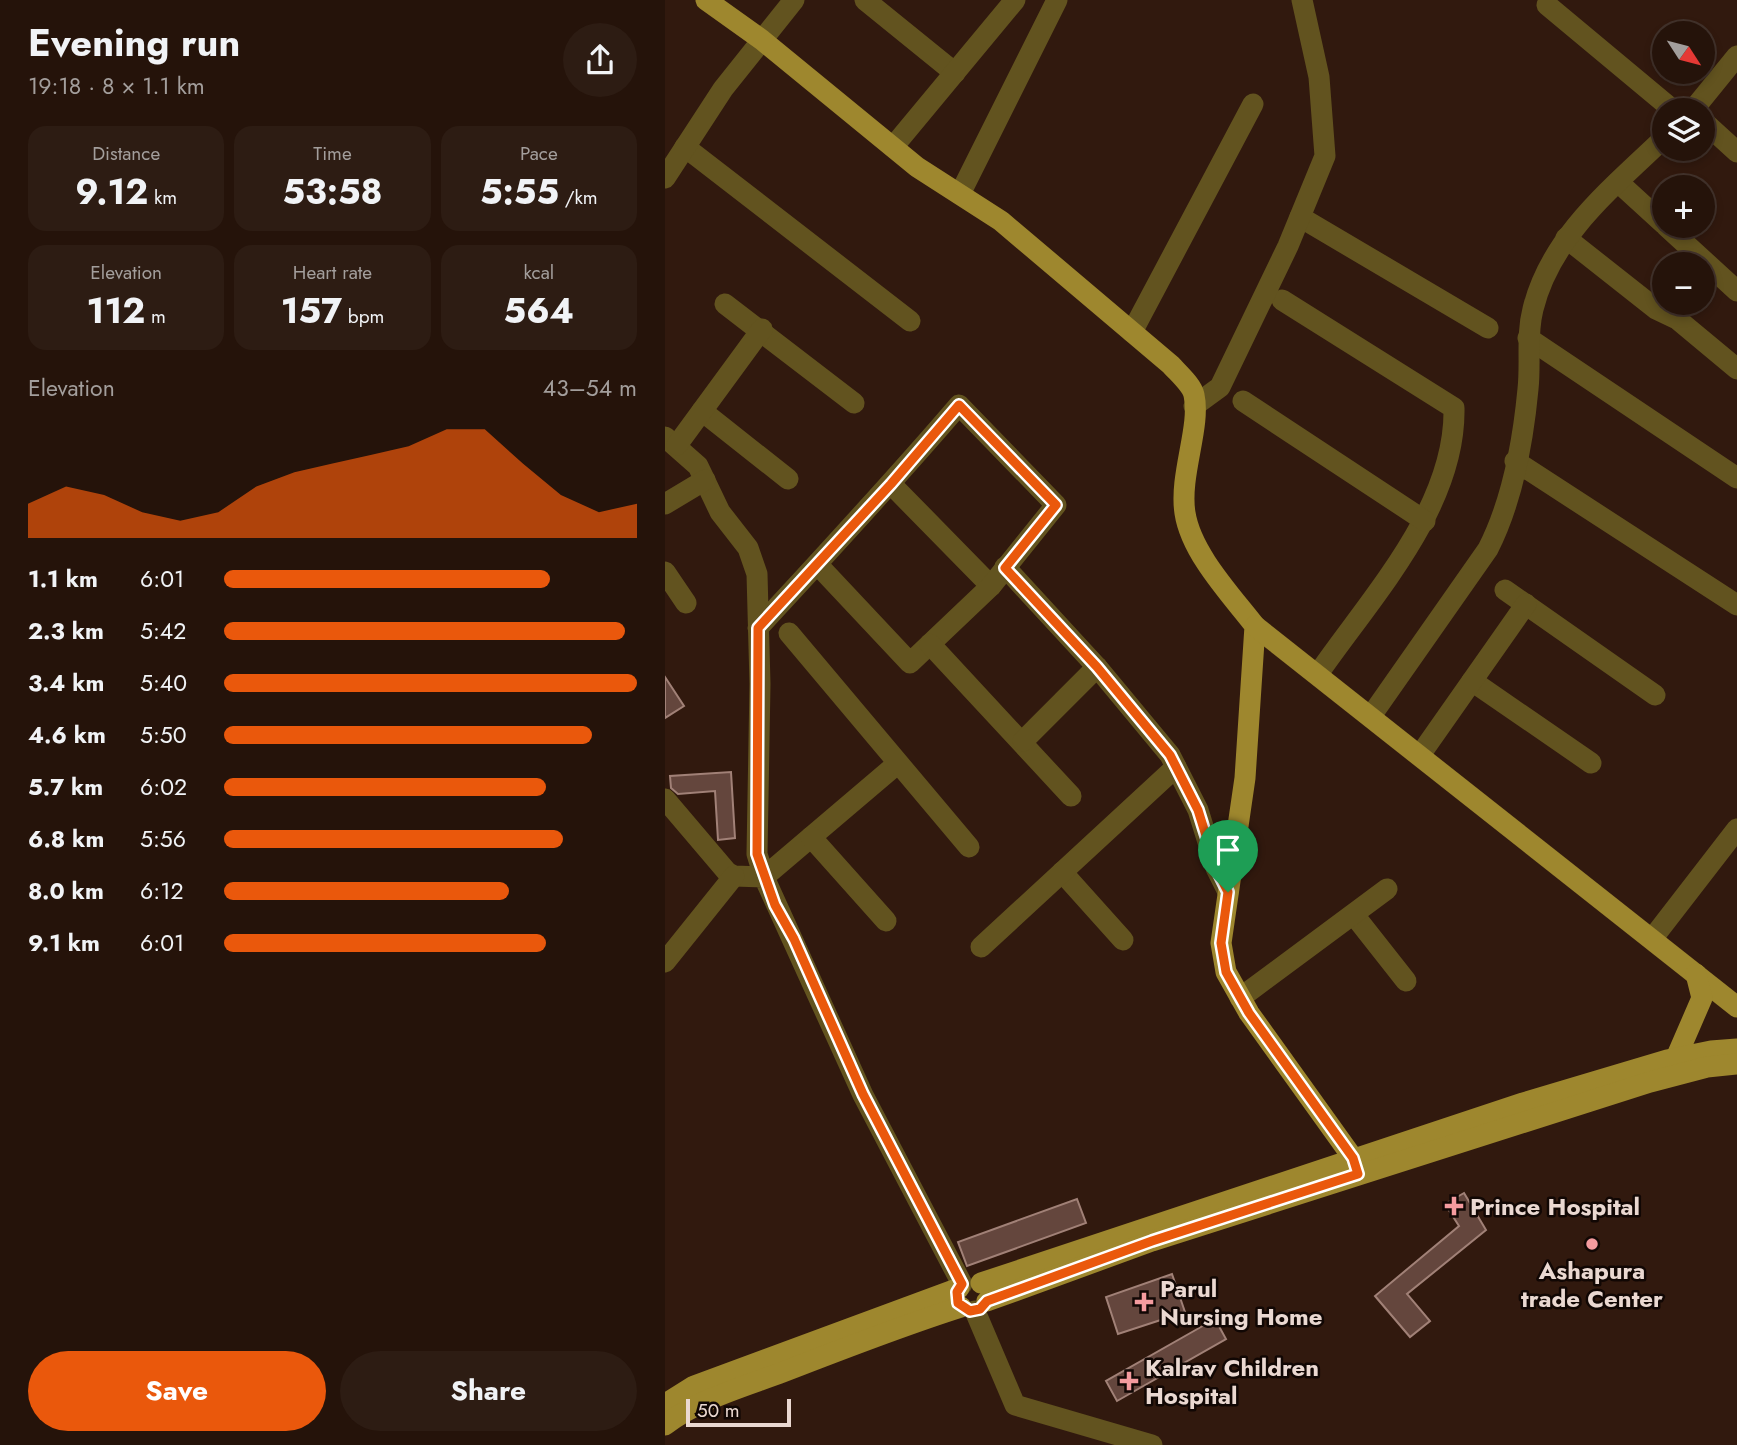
<!DOCTYPE html>
<html lang="en">
<head>
<meta charset="utf-8">
<style>
  body { margin:0; font-family:Jost,sans-serif; background:#2d1c13; color:#f1f3f6; height:100vh; display:flex; flex-direction:column; font-size:26px; white-space:nowrap }
  * { box-sizing:border-box; margin:0 }
  p { font-size:23px; color:#a39e9c }
  .icon { flex:none; width:38px; height:38px; fill:none; stroke:currentColor; stroke-width:2; stroke-linecap:round; stroke-linejoin:round }
  .map { position:relative; flex:1; overflow:hidden }
  .side { display:flex; flex-direction:column; background:#25130a; width:665px }
  .side>* { flex:none }
  .needle { width:46px; rotate:126deg }
  .fabs { position:absolute; left:987px; top:21px; display:grid; gap:14px }
  .fabs a { display:grid; place-items:center; width:63px; height:63px; border-radius:50%; background:#25130a; box-shadow:0 4px 10px #0003,0 0 0 2px #42322b; font-size:35px }
  .scale { position:absolute; left:21px; bottom:18px; width:105px; box-sizing:border-box; padding-left:7px; border:4px solid #ead8d1; border-top:0; font-size:19px; line-height:24px; white-space:nowrap; color:#ead8d1; -webkit-text-stroke:5px #110704; paint-order:stroke }
  .pin { position:absolute; display:grid; place-items:center; width:60px; height:60px; color:#fff; margin:-72px -30px; border-radius:50% 50% 50% 0; rotate:-45deg; box-shadow:0 0 7px #0007 }
  .pin .icon { rotate:45deg }
  .round { display:grid; place-items:center; flex:none; width:74px; height:74px; border-radius:37px; background:#2d1c13 }
  .summary { display:flex; align-items:center; justify-content:space-between; height:119px; padding:0 28px }
  h1 { font-size:38px; font-weight:700; line-height:52px }
  .figures { display:grid; grid-template-columns:repeat(3,1fr); gap:10px; height:119px; padding:7px 28px }
  .figures div { display:grid; align-content:center; border-radius:18px; background:#2d1c13; text-align:center }
  .figures b { font-size:35px; font-weight:700 }
  .figures small { font-size:19px; font-weight:400 }
  .figures p { font-size:19px }
  .chart { height:196px; padding:14px 28px }
  .chart p { display:flex; justify-content:space-between }
  .chart svg { width:100%; height:126px; margin-top:7px; fill:#ea580c; opacity:.7 }
  .primary-button { display:flex; gap:14px; margin-top:auto; padding:14px 28px }
  .primary-button a { flex:1; height:80px; border-radius:42px; background:#ea580c; color:#fff; font-size:28px; font-weight:700; line-height:80px; text-align:center }
  .primary-button a+a { background:#2d1c13; color:#f1f3f6 }
  ul { padding:0 28px; list-style:none; font-size:23px }
  li { display:grid; grid-template-columns:112px 84px 1fr; align-items:center; height:52px }
  li i { height:18px; border-radius:9px; background:#ea580c }
  main { display:flex; flex:1; min-height:0 }
  .map>svg:first-child { display:block }
  .building { fill:#64463d; stroke:#a18177; stroke-width:2 }
  .lines { fill:none; stroke-linecap:round; stroke-linejoin:round }
  .minor { stroke:#62531f; stroke-width:21 }
  .major { stroke:#9e872e; stroke-width:21 }
  .route-casing { stroke:#fff; stroke-width:14 }
  .route { stroke:#ea580c; stroke-width:9 }
  .poi-dot { fill:#f49b9f; stroke:#110704; stroke-width:2.5 }
  .labels { text-anchor:middle; dominant-baseline:central; stroke-width:5; stroke-linejoin:round; paint-order:stroke }
  .poi-label { font-size:24px; font-weight:bold; fill:#ead8d1; stroke:#110704; text-anchor:start }
</style>
</head>
<body>
<main>
<section class="side">
<div class="summary"><div><h1>Evening run</h1><p>19:18 · 8 × 1.1 km</p></div><a class="round"><svg class="icon" aria-label="share" viewBox="0 0 24 24"><path d="M12 15V3M7 8l5-5 5 5M5 13v7h14v-7"/></svg></a></div>
<div class="figures">
<div><p>Distance</p><b>9.12<small> km</small></b></div>
<div><p>Time</p><b>53:58</b></div>
<div><p>Pace</p><b>5:55<small> /km</small></b></div>
</div>
<div class="figures">
<div><p>Elevation</p><b>112<small> m</small></b></div>
<div><p>Heart rate</p><b>157<small> bpm</small></b></div>
<div><p>kcal</p><b>564</b></div>
</div>
<div class="chart"><p><span>Elevation</span>43–54 m</p>
<svg viewBox="0 0 160 44" preserveAspectRatio="none"><path d="M0 44V32L10 26L20 29L30 35L40 38L50 35L60 26L70 21L80 18L90 15L100 12L110 6L120 6L130 18L140 29L150 35L160 32V44z"/></svg>
</div>
<ul>
<li><b>1.1 km</b>6:01<i style="width:79%"></i></li>
<li><b>2.3 km</b>5:42<i style="width:97%"></i></li>
<li><b>3.4 km</b>5:40<i style="width:100%"></i></li>
<li><b>4.6 km</b>5:50<i style="width:89%"></i></li>
<li><b>5.7 km</b>6:02<i style="width:78%"></i></li>
<li><b>6.8 km</b>5:56<i style="width:82%"></i></li>
<li><b>8.0 km</b>6:12<i style="width:69%"></i></li>
<li><b>9.1 km</b>6:01<i style="width:78%"></i></li>
</ul>
<div class="primary-button"><a>Save</a><a>Share</a></div>
</section>
<div class="map">
<svg width="1072" height="1445" viewBox="0 0 1072 1445">
  <rect width="100%" height="100%" fill="#31190e"/>
  <!-- building -->
  <g class="building">
    <polygon points="0,677 19,706 0,718"/>
    <polygon points="66,772 70,838 53,840 50,791 13,794 6,788 5,776"/>
    <polygon points="799,1193 821,1230 742,1294 765,1321 745,1337 710,1296 794,1226 780,1204"/>
    <polygon points="412,1199 421,1223 302,1266 293,1242"/>
    <polygon points="507,1274 520,1312 453,1334 441,1297"/>
    <polygon points="550,1319 561,1339 452,1401 441,1381"/>
  </g>
  <g class="lines">
    <!-- minor -->
    <g class="minor">
      <polyline points="200,0 290,73"/>
      <polyline points="882,5 1008,110"/>
      <polyline points="1028,110 1072,56"/>
      <polyline points="1038,121 1072,152"/>
      <polyline points="20,147 245,321"/>
      <polyline points="228,147 350,0"/>
      <polyline points="0,178 58,89 129,0"/>
      <polyline points="953,182 999,224"/>
      <polyline points="295,194 392,0"/>
      <polyline points="635,217 823,328"/>
      <polyline points="1001,226 1072,291"/>
      <polyline points="901,238 991,309 1012,319 1072,369"/>
      <path d="M617 300 789 408C791 507 707 596 653 674"/>
      <polyline points="60,304 189,403"/>
      <polyline points="467,332 588,104"/>
      <polyline points="863,338 1072,478"/>
      <polyline points="578,401 760,521"/>
      <polyline points="529,406 555,387 623,246 660,156 654,77 637,0"/>
      <polyline points="37,411 123,479"/>
      <polyline points="0,437 33,466 55,512 83,548 92,574 95,684 92,854 99,877 232,764"/>
      <polyline points="12,445 97,329"/>
      <polyline points="850,461 1072,605"/>
      <polyline points="226,484 326,586"/>
      <polyline points="0,504 40,480"/>
      <polyline points="340,567 432,667 505,755 533,810 551,868 563,892"/>
      <polyline points="0,572 21,603"/>
      <polyline points="840,590 990,695"/>
      <path d="M93 628C161 554 229 481 294 405L391 505 326 586 245 663 152 564"/>
      <polyline points="124,633 304,847"/>
      <polyline points="265,644 406,796"/>
      <polyline points="807,681 926,763"/>
      <path d="M706 716 823 549C847 502 858 442 863 389 866 362 861 336 868 309 886 236 947 188 999 138"/>
      <polyline points="358,741 432,667"/>
      <polyline points="755,755 861,604"/>
      <polyline points="0,799 62,872 69,876 99,877 198,1095 297,1284"/>
      <polyline points="146,837 221,921"/>
      <polyline points="397,872 458,940"/>
      <polyline points="689,915 741,981"/>
      <polyline points="987,939 1072,829"/>
      <polyline points="316,947 511,767"/>
      <polyline points="0,962 69,876"/>
      <polyline points="575,998 722,889"/>
      <polyline points="310,1311 350,1405 487,1445"/>
    </g>
    <!-- major -->
    <g class="major">
      <path d="M41 0 97 40 252 167 336 221 506 365C513 373 527 385 529 395 536 427 514 475 520 513 526 553 566 595 590 626L580 778 556 943 561 972 584 1013 688 1158 693 1174"/>
      <polyline points="590,626 1072,1007"/>
      <polyline points="1012,1066 1011,1058 1037,998 1031,974"/>
      <polyline points="316,1283 858,1103 1002,1060 1046,1051 1072,1049"/>
      <polyline points="322,1301 487,1241 985,1082 1042,1067 1072,1064"/>
      <polyline points="0,1404 29,1386 294,1288"/>
      <path d="M0 1425C34 1399 78 1387 118 1372 177 1349 236 1326 296 1307"/>
    </g>
  </g>
  <g class="lines">
    <defs>
      <polygon id="route" points="294,405 391,505 340,568 432,667 505,755 533,810 551,868 563,892 556,943 561,972 584,1013 688,1158 693,1174 487,1241 322,1301 315,1309 305,1311 293,1303 292,1292 297,1284 198,1094 129,939 110,905 92,854 93,628 226,484"/>
    </defs>
    <!-- route casing -->
    <use href="#route" class="route-casing"/>
    <!-- route -->
    <use href="#route" class="route"/>
  </g>
  <!-- markers -->
  <g class="poi-dot">
    <path d="M785.5 1195.5h7v7h7v7h-7v7h-7v-7h-7v-7h7z"/>
    <circle cx="927" cy="1244" r="7"/>
    <path d="M475.5 1291.5h7v7h7v7h-7v7h-7v-7h-7v-7h7z"/>
    <path d="M460.5 1370.5h7v7h7v7h-7v7h-7v-7h-7v-7h7z"/>
  </g>
  <g class="labels">
    <!-- poi labels -->
    <g class="poi-label">
      <text x="805" y="1206">Prince Hospital</text>
      <text x="927" y="1270" text-anchor="middle">Ashapura<tspan x="927" dy="28">trade Center</tspan></text>
      <text x="495" y="1288">Parul<tspan x="495" dy="28">Nursing Home</tspan></text>
      <text x="480" y="1367">Kalrav Children<tspan x="480" dy="28">Hospital</tspan></text>
    </g>
  </g>
</svg>
<div class="fabs">
<a><svg class="needle" viewBox="-14 -14 28 28"><path d="M0-13l5 13h-10z" fill="#e53935"/><path d="M0 13l5-13h-10z" fill="#a39e9c"/></svg></a>
<a><svg class="icon" aria-label="layers" viewBox="0 0 24 24"><path d="M12 4l9 5-9 5-9-5zM3 14l9 5 9-5"/></svg></a>
<a>+</a>
<a>−</a>
</div>
<div class="scale">50 m</div>
<div class="pin" style="left:563px;top:892px;background:#1e9e55"><svg class="icon" aria-label="arrive" viewBox="0 0 24 24"><path d="M6 21V4h12l-3 4 3 4H6"/></svg></div>
</div>
</main>
</body>
</html>
